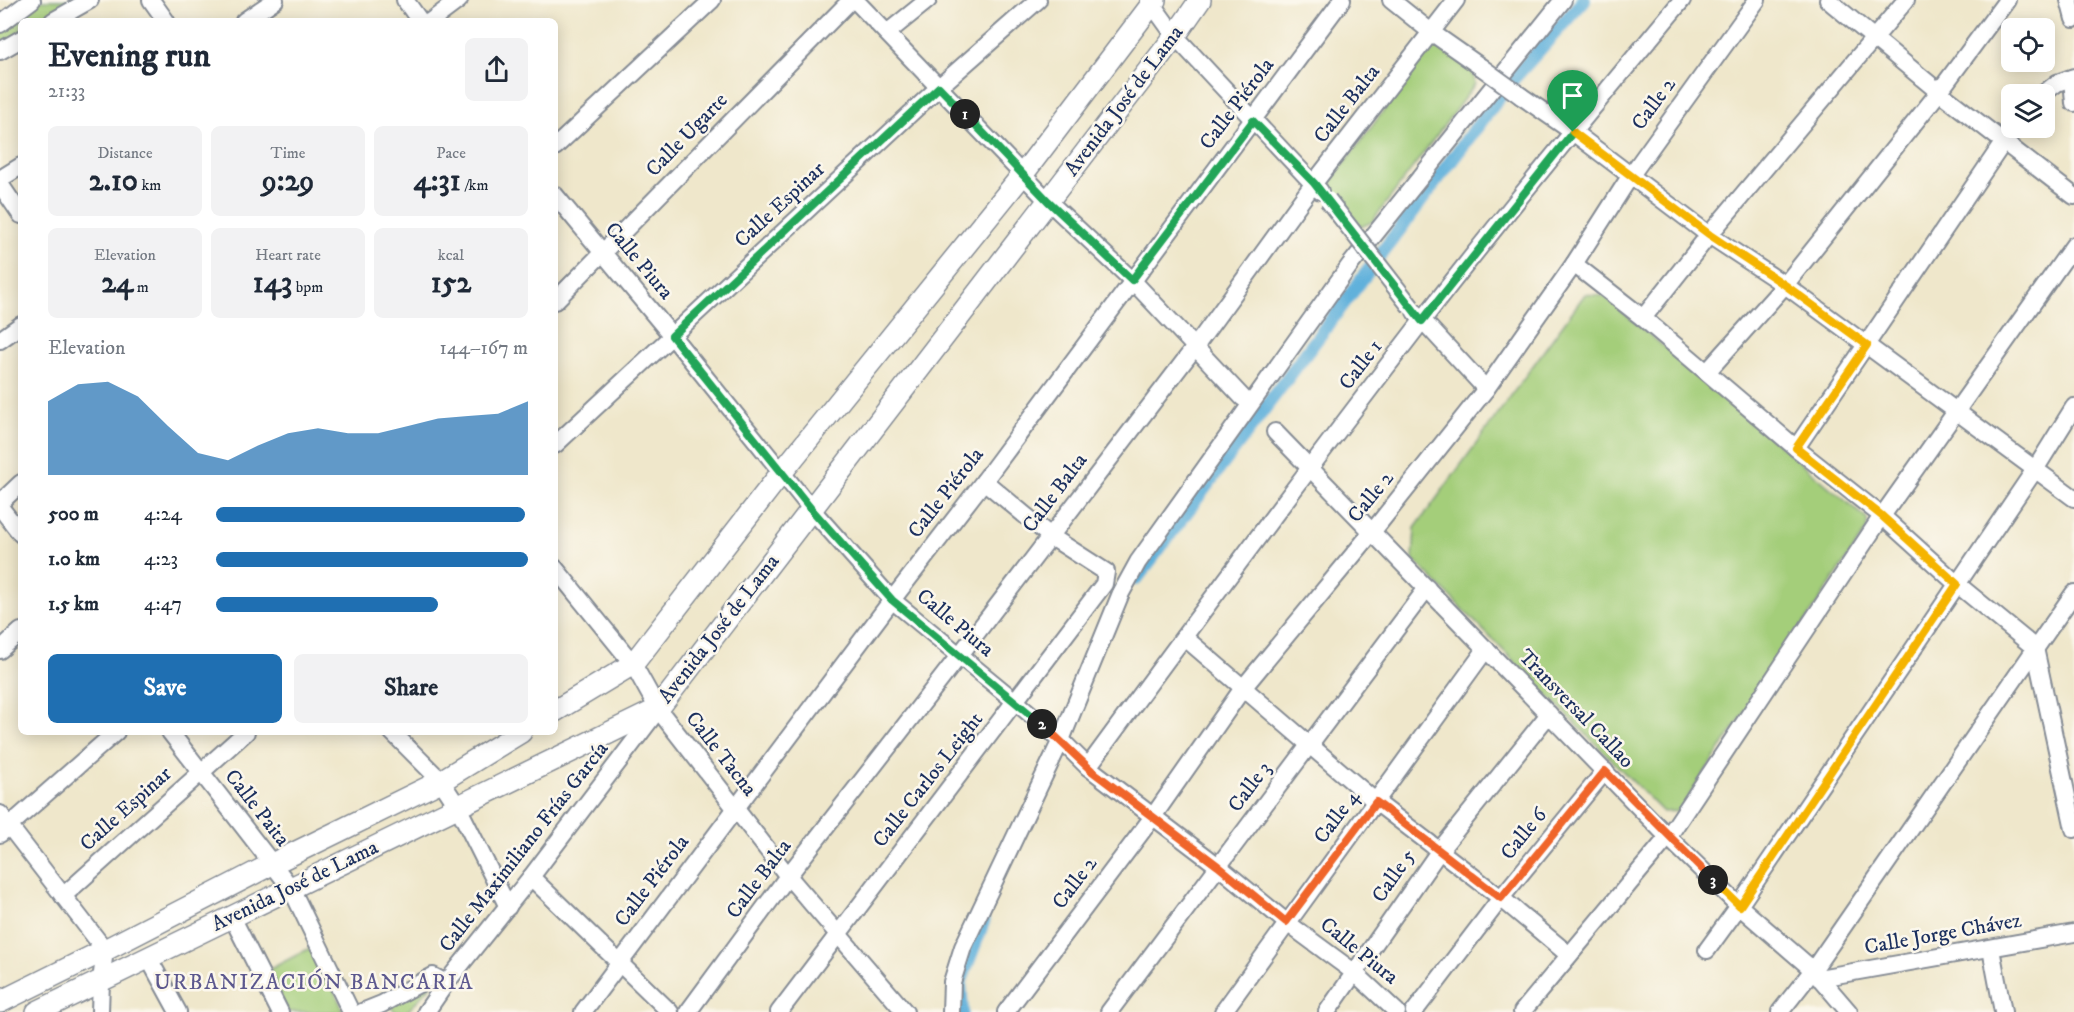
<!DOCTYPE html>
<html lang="en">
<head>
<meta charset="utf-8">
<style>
  body { margin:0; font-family:"IM FELL DW Pica",serif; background:#f2f2f3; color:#1f2937; height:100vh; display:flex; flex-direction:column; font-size:22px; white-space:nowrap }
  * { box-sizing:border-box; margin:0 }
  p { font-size:20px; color:#747a83 }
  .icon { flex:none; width:33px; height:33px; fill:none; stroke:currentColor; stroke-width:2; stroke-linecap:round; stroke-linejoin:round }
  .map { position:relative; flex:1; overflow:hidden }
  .panel { position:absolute; left:18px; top:18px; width:540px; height:717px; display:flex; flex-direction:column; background:#fff; border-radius:9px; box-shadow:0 3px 15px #0003 }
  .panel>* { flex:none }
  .fabs { position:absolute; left:2001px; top:18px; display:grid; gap:12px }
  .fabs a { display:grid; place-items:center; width:54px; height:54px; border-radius:9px; background:#fff; box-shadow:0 3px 15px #0003; font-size:30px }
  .pin { position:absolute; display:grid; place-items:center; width:51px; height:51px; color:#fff; margin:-62px -26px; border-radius:50% 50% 50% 0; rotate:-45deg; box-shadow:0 0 6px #0007 }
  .pin .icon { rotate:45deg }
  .km { position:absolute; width:30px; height:30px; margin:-15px; border-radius:50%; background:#222; color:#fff; font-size:16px; line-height:30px; text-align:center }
  .round { display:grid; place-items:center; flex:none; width:63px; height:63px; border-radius:9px; background:#f2f2f3 }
  .summary { display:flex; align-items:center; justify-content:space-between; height:102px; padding:0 30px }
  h1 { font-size:33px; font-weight:700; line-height:45px }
  .figures { display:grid; grid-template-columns:repeat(3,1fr); gap:9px; height:102px; padding:6px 30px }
  .figures div { display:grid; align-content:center; border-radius:9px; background:#f2f2f3; text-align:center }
  .figures b { font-size:30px; font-weight:700 }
  .figures small { font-size:16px; font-weight:400 }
  .figures p { font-size:16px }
  .chart { height:168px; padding:12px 30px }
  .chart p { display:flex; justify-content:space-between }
  .chart svg { width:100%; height:108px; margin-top:6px; fill:#1f6fb2; opacity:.7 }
  .primary-button { display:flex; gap:12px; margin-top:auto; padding:12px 30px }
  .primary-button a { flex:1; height:69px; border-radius:9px; background:#1f6fb2; color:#fff; font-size:24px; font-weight:700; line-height:69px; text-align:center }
  .primary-button a+a { background:#f2f2f3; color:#1f2937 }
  ul { padding:0 30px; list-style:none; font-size:20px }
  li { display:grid; grid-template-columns:96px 72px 1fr; align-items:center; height:45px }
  li i { height:15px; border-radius:8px; background:#1f6fb2 }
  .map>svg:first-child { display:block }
  .green { fill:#a4ce7a; stroke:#607e6c; stroke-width:1.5 }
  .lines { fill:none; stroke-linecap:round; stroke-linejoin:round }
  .canal { stroke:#60b1db; stroke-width:14 }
  .minor-casing { stroke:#858b94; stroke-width:20 }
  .major-casing { stroke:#858b94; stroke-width:24 }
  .minor { stroke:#fff; stroke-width:16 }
  .major { stroke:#fff; stroke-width:21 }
  .minor-bridge-casing { stroke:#858b94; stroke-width:20; stroke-linecap:butt }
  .minor-bridge { stroke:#fff; stroke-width:16 }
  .split-1-casing { stroke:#fff; stroke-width:12 }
  .split-2-casing { stroke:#fff; stroke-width:12 }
  .split-3-casing { stroke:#fff; stroke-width:12 }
  .split-4-casing { stroke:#fff; stroke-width:12 }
  .split-1 { stroke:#22a559; stroke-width:8 }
  .split-2 { stroke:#22a559; stroke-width:8 }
  .split-3 { stroke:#f0652b; stroke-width:8 }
  .split-4 { stroke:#f5b400; stroke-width:8 }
  .labels { text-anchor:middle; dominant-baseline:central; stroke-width:5; stroke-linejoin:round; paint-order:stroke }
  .street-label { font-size:21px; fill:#1b2f5e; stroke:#fbf7ec }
  .neighbourhood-label { font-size:22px; letter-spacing:1.5px; fill:#5c588e; stroke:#fbf7ec }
</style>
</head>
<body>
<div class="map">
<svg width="2074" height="1012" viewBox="0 0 2074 1012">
  <rect width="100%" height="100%" fill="#fbf7ec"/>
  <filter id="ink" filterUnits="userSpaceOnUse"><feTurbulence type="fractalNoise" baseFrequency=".0167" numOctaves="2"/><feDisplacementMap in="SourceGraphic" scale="12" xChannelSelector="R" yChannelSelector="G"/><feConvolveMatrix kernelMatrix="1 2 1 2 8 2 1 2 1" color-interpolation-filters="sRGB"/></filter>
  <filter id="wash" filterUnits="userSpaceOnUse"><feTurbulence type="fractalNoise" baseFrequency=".008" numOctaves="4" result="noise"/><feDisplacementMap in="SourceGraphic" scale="24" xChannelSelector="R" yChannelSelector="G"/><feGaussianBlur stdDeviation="1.35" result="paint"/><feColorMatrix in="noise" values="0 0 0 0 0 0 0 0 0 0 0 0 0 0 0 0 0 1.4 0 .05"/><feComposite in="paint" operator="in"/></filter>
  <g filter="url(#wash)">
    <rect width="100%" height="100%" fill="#efe7cb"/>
    <!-- green -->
    <g class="green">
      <polygon points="38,0 83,0 46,21 21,21 21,35 0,47 0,28"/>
      <polygon points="1435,42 1473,70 1475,84 1372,222 1361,227 1328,185"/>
      <polygon points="1585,294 1604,296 1867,519 1867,529 1679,811 1663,812 1413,559 1415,528"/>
      <polygon points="314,946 344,1012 282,1012 262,973"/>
      <polygon points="433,984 407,1012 395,1012 389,1003"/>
    </g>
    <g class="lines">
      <!-- canal -->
      <g class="canal">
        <polyline points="1136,579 1512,80 1584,0"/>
        <polyline points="962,1012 960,983 983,922"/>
      </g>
    </g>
  </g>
  <g filter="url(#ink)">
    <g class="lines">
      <defs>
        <g id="minor">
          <polyline points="151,0 166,21"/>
          <polyline points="405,0 420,21"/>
          <polyline points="855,0 1048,201 1132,280 1243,398"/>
          <polyline points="1149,0 1175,36 1320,191"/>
          <polyline points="1391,0 1431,32 1481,67"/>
          <polyline points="1828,0 1939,92 2074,196"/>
          <polyline points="2069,0 2074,19"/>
          <polyline points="53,21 90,0"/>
          <polyline points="244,21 275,0"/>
          <polyline points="431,21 459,0"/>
          <polyline points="0,24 32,0"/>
          <polyline points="887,33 928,0"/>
          <polyline points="0,51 21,39"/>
          <polyline points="2072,78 2074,103"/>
          <polyline points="2043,94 2057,83 2074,77"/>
          <polyline points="1521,96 1573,132 1709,235 1785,285 2074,498"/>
          <polyline points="555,147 712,0"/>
          <polyline points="0,179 21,166"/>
          <polyline points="0,184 21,215"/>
          <polyline points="555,195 672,336 812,510 892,600 1016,702 1061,740 1088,767 1218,866 1286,922 1355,973 1397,1012"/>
          <polyline points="1574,264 1643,318 1796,448 1882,516 1957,584 2035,648 2074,829"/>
          <polyline points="555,301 851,0"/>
          <polyline points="1415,312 1486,389"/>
          <polyline points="1643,318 1709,235 1906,0"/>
          <polyline points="0,340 21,325"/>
          <polyline points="1707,372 1785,285 1939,92 2007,0"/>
          <polyline points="1275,432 1668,837 1739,906 1813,970 1849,1012"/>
          <polyline points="555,445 939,87 1038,0"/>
          <polyline points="1796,448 2003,143 2015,128"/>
          <polyline points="0,503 21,483"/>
          <polyline points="0,507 21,534"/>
          <polyline points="555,568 633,664 658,709 788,876 905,1012"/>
          <polyline points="1184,637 1376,802 1501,898 1569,955"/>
          <polyline points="0,650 21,631"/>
          <polyline points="170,732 291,888 351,1012"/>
          <polyline points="392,732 441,781 458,807 508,907"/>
          <path d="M1088 767C1197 618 1308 469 1421 322 1505 213 1594 106 1682 0"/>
          <polyline points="0,814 105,950 101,981 100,1012"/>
          <polyline points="0,834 116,732"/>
          <polyline points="531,877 670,1012"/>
          <polyline points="63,896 246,732"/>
          <polyline points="232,917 280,1012"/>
          <polyline points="1991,949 2003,1012"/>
          <polyline points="1707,950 1739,906 2036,468 2074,407"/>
          <polyline points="148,957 178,1012"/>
          <polyline points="1819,978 2074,933"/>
          <polyline points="362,1012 382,1004 433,976 446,983"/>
          <polyline points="426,1012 446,983 531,877 657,711"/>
          <polyline points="583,1012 892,600 984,481 1342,0"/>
          <polyline points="688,1012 788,876 959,656 1195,347 1314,183 1456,0"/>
          <polyline points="779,1012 1104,584 1106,572 1050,536 984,481"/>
          <polyline points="951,1012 952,982 963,947 1061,740 1121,593 1138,562 1350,265 1563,0"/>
          <polyline points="1006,1012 1152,818 1243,688 1373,531 1486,389 1574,264 1631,175 1757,0"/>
          <polyline points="1109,1012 1427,588"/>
          <polyline points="1223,1012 1486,649"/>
          <polyline points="1327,1012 1440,850 1549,714"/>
          <polyline points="1414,1012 1501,898 1605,771"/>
          <polyline points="1522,1012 1668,837 1882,516 2074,245"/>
          <polyline points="1780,1012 1813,970 2074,593"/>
        </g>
        <g id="major">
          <polyline points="555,711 633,664 782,472 1023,174 1155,0"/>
          <polyline points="0,1002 105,950 272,864 441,781 521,732"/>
          <polyline points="37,1012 658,709 1175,36 1200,0"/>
        </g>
      </defs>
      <!-- minor casing -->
      <use href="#minor" class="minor-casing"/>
      <!-- major casing -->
      <use href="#major" class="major-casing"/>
      <!-- minor -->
      <use href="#minor" class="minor"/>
      <!-- major -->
      <use href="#major" class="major"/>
      <defs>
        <g id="minor-bridge">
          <polyline points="1481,67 1521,96"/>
          <polyline points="1328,200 1411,307"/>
        </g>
      </defs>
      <!-- minor-bridge casing -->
      <use href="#minor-bridge" class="minor-bridge-casing"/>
      <!-- minor-bridge -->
      <use href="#minor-bridge" class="minor-bridge"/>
    </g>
  </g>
  <g class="lines" filter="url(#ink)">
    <defs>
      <polyline id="split-1" points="965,114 1048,201 1132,280 1253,121 1314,183 1422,321 1573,132"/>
      <polyline id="split-2" points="965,114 939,87 672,336 812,510 892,600 1042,724"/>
      <polyline id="split-3" points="1042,724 1092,771 1218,866 1286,922 1376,802 1501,898 1605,771 1713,880"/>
      <polyline id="split-4" points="1573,132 1710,235 1785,285 1867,345 1796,448 1882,516 1957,584 1740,906 1713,880"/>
    </defs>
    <!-- split-1 casing -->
    <use href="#split-1" class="split-1-casing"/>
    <!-- split-2 casing -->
    <use href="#split-2" class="split-2-casing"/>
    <!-- split-3 casing -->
    <use href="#split-3" class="split-3-casing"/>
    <!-- split-4 casing -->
    <use href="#split-4" class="split-4-casing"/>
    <!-- split-1 -->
    <use href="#split-1" class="split-1"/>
    <!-- split-2 -->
    <use href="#split-2" class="split-2"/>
    <!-- split-3 -->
    <use href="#split-3" class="split-3"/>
    <!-- split-4 -->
    <use href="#split-4" class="split-4"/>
  </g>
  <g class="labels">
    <!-- street labels -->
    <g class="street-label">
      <text transform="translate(1124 101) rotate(-53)">Avenida José de Lama</text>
      <text transform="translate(1237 104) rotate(-53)">Calle Piérola</text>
      <text transform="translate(1347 104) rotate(-52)">Calle Balta</text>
      <text transform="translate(1654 104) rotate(-54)">Calle 2</text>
      <text transform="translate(687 135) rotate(-46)">Calle Ugarte</text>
      <text transform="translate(780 205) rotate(-43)">Calle Espinar</text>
      <text transform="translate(639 261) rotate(50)">Calle Piura</text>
      <text transform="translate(1361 365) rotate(-53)">Calle 1</text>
      <text transform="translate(946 493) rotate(-52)">Calle Piérola</text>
      <text transform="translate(1055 493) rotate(-53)">Calle Balta</text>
      <text transform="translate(1371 497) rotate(-51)">Calle 2</text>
      <text transform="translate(955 623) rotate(40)">Calle Piura</text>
      <text transform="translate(719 629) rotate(-52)">Avenida José de Lama</text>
      <text transform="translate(1576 709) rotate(46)">Transversal Callao</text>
      <text transform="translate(721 754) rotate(52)">Calle Tacna</text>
      <text transform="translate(928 780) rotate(-52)">Calle Carlos Leight</text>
      <text transform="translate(1250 787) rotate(-53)">Calle 3</text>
      <text transform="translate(257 808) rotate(52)">Calle Paita</text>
      <text transform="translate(126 809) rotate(-42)">Calle Espinar</text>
      <text transform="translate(1337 817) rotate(-53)">Calle 4</text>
      <text transform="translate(1524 834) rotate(-51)">Calle 6</text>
      <text transform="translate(524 847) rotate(-52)">Calle Maximiliano Frías García</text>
      <text transform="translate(1394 876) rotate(-55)">Calle 5</text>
      <text transform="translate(759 879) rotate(-53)">Calle Balta</text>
      <text transform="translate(652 881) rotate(-53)">Calle Piérola</text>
      <text transform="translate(1075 883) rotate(-53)">Calle 2</text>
      <text transform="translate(295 886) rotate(-26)">Avenida José de Lama</text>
      <text transform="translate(1943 934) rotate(-10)">Calle Jorge Chávez</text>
      <text transform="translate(1359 951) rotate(39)">Calle Piura</text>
    </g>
    <!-- neighbourhood labels -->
    <g class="neighbourhood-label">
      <text x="314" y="982">URBANIZACIÓN BANCARIA</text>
    </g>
  </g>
</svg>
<div class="fabs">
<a><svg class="icon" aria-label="locate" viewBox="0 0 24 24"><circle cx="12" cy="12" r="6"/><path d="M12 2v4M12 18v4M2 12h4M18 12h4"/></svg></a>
<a><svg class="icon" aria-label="layers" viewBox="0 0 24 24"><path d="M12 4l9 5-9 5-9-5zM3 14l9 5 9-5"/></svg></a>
</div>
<div class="pin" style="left:1573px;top:132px;background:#1e9e55"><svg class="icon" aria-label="arrive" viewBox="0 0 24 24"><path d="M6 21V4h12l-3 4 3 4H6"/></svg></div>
<b class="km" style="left:965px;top:114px">1</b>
<b class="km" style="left:1042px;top:724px">2</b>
<b class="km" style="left:1713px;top:880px">3</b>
<section class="panel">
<div class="summary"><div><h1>Evening run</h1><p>21:33</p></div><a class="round"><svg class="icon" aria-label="share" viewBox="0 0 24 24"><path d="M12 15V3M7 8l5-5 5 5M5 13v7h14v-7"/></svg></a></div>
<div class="figures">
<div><p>Distance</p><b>2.10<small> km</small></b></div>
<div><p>Time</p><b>9:29</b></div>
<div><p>Pace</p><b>4:31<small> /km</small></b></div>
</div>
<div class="figures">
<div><p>Elevation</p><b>24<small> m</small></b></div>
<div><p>Heart rate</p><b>143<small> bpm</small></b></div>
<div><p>kcal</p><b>152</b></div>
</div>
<div class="chart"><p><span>Elevation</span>144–167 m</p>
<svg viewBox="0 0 160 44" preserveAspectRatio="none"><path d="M0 44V14L10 7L20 6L30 12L40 24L50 35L60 38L70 32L80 27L90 25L100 27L110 27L120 24L130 21L140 20L150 19L160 14V44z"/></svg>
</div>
<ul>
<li><b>500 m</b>4:24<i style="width:99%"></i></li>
<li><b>1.0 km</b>4:23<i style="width:100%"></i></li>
<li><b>1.5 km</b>4:47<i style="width:71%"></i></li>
</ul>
<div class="primary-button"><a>Save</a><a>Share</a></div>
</section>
</div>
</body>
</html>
